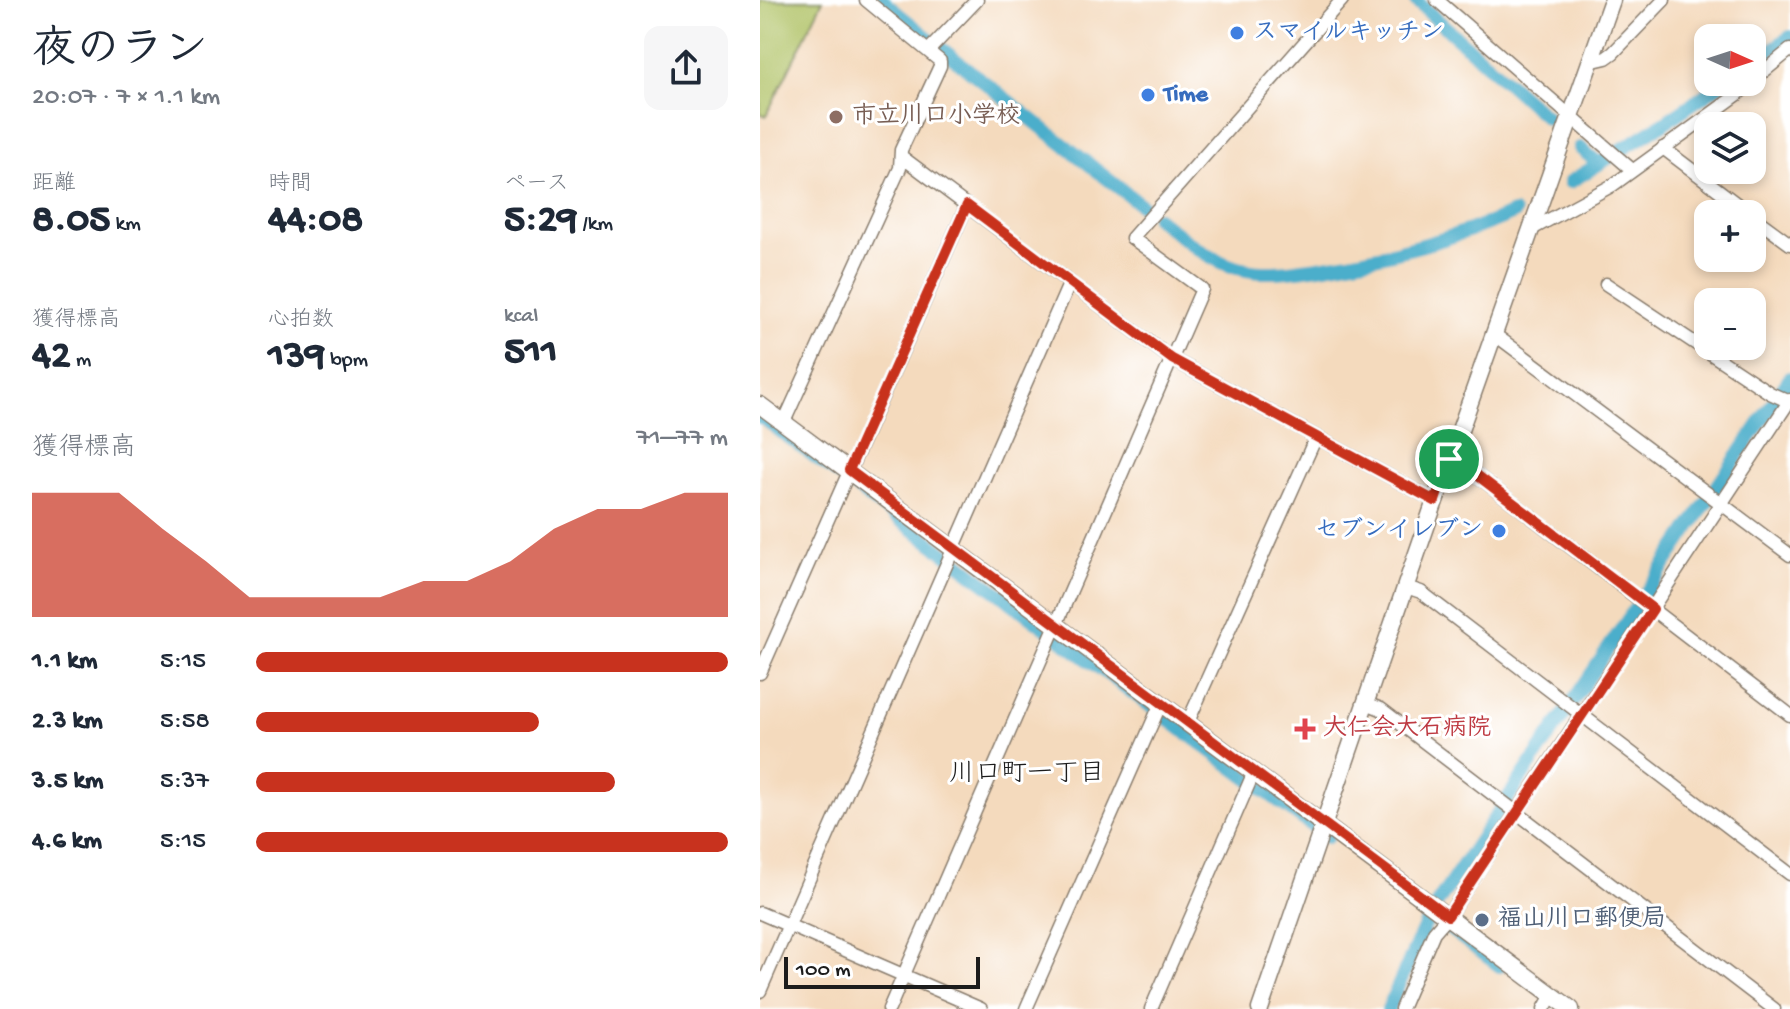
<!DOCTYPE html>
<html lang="ja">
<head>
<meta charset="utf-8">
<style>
  body { margin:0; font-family:"Gochi Hand","Klee One",sans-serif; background:#f6f6f7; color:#1f2937; height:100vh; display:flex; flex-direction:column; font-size:30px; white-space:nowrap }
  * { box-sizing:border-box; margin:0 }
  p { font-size:26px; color:#747a83 }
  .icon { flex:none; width:44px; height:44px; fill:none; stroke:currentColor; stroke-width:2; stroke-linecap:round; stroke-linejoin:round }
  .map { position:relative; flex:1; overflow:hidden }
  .panel { display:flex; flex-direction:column; background:#fff; width:760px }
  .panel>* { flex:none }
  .needle { width:52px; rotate:93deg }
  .controls { position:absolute; left:934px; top:24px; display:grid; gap:16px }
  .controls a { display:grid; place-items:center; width:72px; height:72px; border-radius:16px; background:#fff; box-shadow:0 4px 12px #0003; font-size:40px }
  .scale { position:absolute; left:24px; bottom:20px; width:196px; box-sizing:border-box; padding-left:8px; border:4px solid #1c1c1c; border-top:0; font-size:22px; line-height:28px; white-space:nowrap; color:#1c1c1c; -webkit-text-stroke:6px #fff; paint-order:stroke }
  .pin { position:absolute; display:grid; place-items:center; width:68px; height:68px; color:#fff; margin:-34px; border:4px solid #fff; border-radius:50%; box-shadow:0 2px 8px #0007 }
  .round { display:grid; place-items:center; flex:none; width:84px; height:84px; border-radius:16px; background:#f6f6f7 }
  .summary { display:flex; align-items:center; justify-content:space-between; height:136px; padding:0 32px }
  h1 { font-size:44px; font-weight:700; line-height:60px }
  .stats { display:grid; grid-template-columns:repeat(3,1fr); gap:12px; height:136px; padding:8px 32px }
  .stats div { display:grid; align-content:center }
  .stats b { font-size:40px; font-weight:700 }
  .stats small { font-size:22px; font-weight:400 }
  .stats p { font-size:22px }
  .chart { height:224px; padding:16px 32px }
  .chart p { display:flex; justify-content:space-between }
  .chart svg { width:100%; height:144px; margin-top:8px; fill:#c8321e; opacity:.7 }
  ul { padding:0 32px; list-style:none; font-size:26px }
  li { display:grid; grid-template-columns:128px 96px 1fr; align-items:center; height:60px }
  li i { height:20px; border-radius:10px; background:#c8321e }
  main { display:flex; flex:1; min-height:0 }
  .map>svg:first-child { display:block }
  .green { fill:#b1c367; stroke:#667042; stroke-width:2 }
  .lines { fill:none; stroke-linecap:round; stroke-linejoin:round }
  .canal { stroke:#4caecb; stroke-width:14 }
  .minor-casing { stroke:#887b6c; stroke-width:15 }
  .tertiary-casing { stroke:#887b6c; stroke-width:19 }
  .minor { stroke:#fff; stroke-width:12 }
  .tertiary { stroke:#fff; stroke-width:16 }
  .route-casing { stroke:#fff; stroke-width:16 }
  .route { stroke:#c8321e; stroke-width:10 }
  .shop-dot { fill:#3f7fe0; stroke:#fff; stroke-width:3 }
  .education-dot { fill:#8d6e63; stroke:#fff; stroke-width:3 }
  .health-dot { fill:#e0444e; stroke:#fff; stroke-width:3 }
  .service-dot { fill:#5c6f8a; stroke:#fff; stroke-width:3 }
  .labels { text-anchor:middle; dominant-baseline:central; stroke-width:6; stroke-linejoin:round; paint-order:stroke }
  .shop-label { font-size:24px; font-weight:bold; fill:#366cbe; stroke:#fff; text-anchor:start }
  .education-label { font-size:24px; font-weight:bold; fill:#785e54; stroke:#fff; text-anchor:start }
  .health-label { font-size:24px; font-weight:bold; fill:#be3a42; stroke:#fff; text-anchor:start }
  .service-label { font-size:24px; font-weight:bold; fill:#4e5e75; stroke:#fff; text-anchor:start }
  .neighbourhood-label { font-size:26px; fill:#1c1c1c; stroke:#fff }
</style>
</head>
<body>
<main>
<section class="panel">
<div class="summary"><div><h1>夜のラン</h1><p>20:07 · 7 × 1.1 km</p></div><a class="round"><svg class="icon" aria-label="share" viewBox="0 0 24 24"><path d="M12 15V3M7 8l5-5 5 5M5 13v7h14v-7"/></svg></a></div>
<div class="stats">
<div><p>距離</p><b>8.05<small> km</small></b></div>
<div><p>時間</p><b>44:08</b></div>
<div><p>ペース</p><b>5:29<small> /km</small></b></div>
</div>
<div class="stats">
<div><p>獲得標高</p><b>42<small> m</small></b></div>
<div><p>心拍数</p><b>139<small> bpm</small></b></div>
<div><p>kcal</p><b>511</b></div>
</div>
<div class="chart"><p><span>獲得標高</span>71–77 m</p>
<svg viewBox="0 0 160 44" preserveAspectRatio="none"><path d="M0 44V6L10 6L20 6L30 17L40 27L50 38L60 38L70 38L80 38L90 33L100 33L110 27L120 17L130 11L140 11L150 6L160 6V44z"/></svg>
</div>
<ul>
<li><b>1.1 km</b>5:15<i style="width:100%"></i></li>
<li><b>2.3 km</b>5:58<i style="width:60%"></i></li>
<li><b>3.5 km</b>5:37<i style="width:76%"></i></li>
<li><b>4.6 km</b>5:15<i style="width:100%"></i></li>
</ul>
</section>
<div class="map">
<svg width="1030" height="1009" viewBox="0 0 1030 1009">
  <rect width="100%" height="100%" fill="#fff"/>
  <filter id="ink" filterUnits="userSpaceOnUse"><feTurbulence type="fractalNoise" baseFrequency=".0125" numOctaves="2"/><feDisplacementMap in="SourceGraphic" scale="16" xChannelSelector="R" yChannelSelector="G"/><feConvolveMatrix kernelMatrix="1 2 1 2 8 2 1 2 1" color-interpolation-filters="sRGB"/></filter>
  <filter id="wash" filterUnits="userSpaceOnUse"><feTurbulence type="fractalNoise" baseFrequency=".006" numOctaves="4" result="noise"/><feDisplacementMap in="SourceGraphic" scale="32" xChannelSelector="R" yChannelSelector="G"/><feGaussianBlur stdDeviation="1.8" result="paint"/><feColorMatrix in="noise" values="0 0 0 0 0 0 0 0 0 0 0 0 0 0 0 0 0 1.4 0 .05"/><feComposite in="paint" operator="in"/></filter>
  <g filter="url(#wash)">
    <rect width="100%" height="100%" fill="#f4dabd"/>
    <!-- green -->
    <polygon class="green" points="0,0 63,0 6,116 0,113"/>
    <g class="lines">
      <!-- canal -->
      <g class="canal">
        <polyline points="121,0 168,38"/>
        <polyline points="655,0 787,118"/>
        <polyline points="182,49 386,209"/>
        <polyline points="992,63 1030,37"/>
        <polyline points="820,148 838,163"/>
        <polyline points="810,182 904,123 964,82"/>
        <path d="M397 218C423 238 452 264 486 270 509 275 537 270 559 267 627 257 691 240 754 213"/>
        <polyline points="0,416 567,837"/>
        <polyline points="660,907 740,966"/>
        <polyline points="628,1009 670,914 1030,378"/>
      </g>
    </g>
  </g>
  <g filter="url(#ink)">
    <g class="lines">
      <defs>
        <g id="minor">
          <polyline points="677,0 871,169"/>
          <polyline points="169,50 217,0"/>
          <polyline points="829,62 846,58 853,53 904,0"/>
          <polyline points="992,81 1030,50"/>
          <polyline points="903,148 990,214"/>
          <polyline points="142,157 412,359 675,501"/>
          <polyline points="992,216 1030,244"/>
          <polyline points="772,229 853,185 977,95 991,82"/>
          <polyline points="846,284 1010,393 1030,402"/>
          <polyline points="734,334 1030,555"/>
          <polyline points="24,422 140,168 141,150 180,66 180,61 106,0"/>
          <polyline points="689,459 705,466 1030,715"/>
          <polyline points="646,587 661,592 1030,874"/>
          <polyline points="0,673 207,205"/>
          <polyline points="606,703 621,709 1014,1009"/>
          <polyline points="427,724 556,437"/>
          <polyline points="0,913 221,1009"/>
          <polyline points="0,991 310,282"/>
          <polyline points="129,1009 442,289 372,238 582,0"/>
          <polyline points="266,1009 401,703"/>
          <polyline points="391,1009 494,772"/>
          <polyline points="641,1009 674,932 688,916 1030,400"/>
          <polyline points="784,1009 792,995"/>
        </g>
        <g id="tertiary">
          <polyline points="0,405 811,1009"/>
          <polyline points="500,1009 675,501 852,0"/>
        </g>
      </defs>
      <!-- minor casing -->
      <use href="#minor" class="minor-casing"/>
      <!-- tertiary casing -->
      <use href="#tertiary" class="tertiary-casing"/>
      <!-- minor -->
      <use href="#minor" class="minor"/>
      <!-- tertiary -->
      <use href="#tertiary" class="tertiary"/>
    </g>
  </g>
  <g class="lines" filter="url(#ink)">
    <defs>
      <polygon id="route" points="207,205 412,359 675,501 689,459 705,466 893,609 688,916 89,470"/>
    </defs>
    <!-- route casing -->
    <use href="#route" class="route-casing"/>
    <!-- route -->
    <use href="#route" class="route"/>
  </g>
  <!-- markers -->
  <g class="shop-dot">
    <circle cx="477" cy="33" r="8"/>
    <circle cx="388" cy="95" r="8"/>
    <circle cx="739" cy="531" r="8"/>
  </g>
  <circle class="education-dot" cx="76" cy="117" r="8"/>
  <path class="health-dot" d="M541 717h8v8h8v8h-8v8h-8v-8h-8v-8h8z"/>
  <circle class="service-dot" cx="722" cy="920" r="8"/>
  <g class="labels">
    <!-- shop labels -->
    <g class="shop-label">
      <text x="493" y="33">スマイルキッチン</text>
      <text x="404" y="95">Time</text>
      <text x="723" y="531" text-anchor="end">セブンイレブン</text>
    </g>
    <!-- education labels -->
    <g class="education-label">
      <text x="92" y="117">市立川口小学校</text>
    </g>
    <!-- health labels -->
    <g class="health-label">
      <text x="563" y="729">大仁会大石病院</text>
    </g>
    <!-- service labels -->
    <g class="service-label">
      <text x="738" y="920">福山川口郵便局</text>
    </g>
    <!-- neighbourhood labels -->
    <g class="neighbourhood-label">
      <text x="267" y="775">川口町一丁目</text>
    </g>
  </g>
</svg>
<div class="controls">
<a><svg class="needle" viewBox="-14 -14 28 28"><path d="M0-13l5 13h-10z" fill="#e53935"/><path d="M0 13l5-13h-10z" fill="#747a83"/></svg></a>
<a><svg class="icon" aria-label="layers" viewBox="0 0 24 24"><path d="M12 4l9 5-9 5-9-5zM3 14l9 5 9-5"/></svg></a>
<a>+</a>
<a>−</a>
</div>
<div class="scale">100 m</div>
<div class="pin" style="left:689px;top:459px;background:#1e9e55"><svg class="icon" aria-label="arrive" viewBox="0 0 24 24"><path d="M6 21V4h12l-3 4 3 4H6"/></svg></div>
</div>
</main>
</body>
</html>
